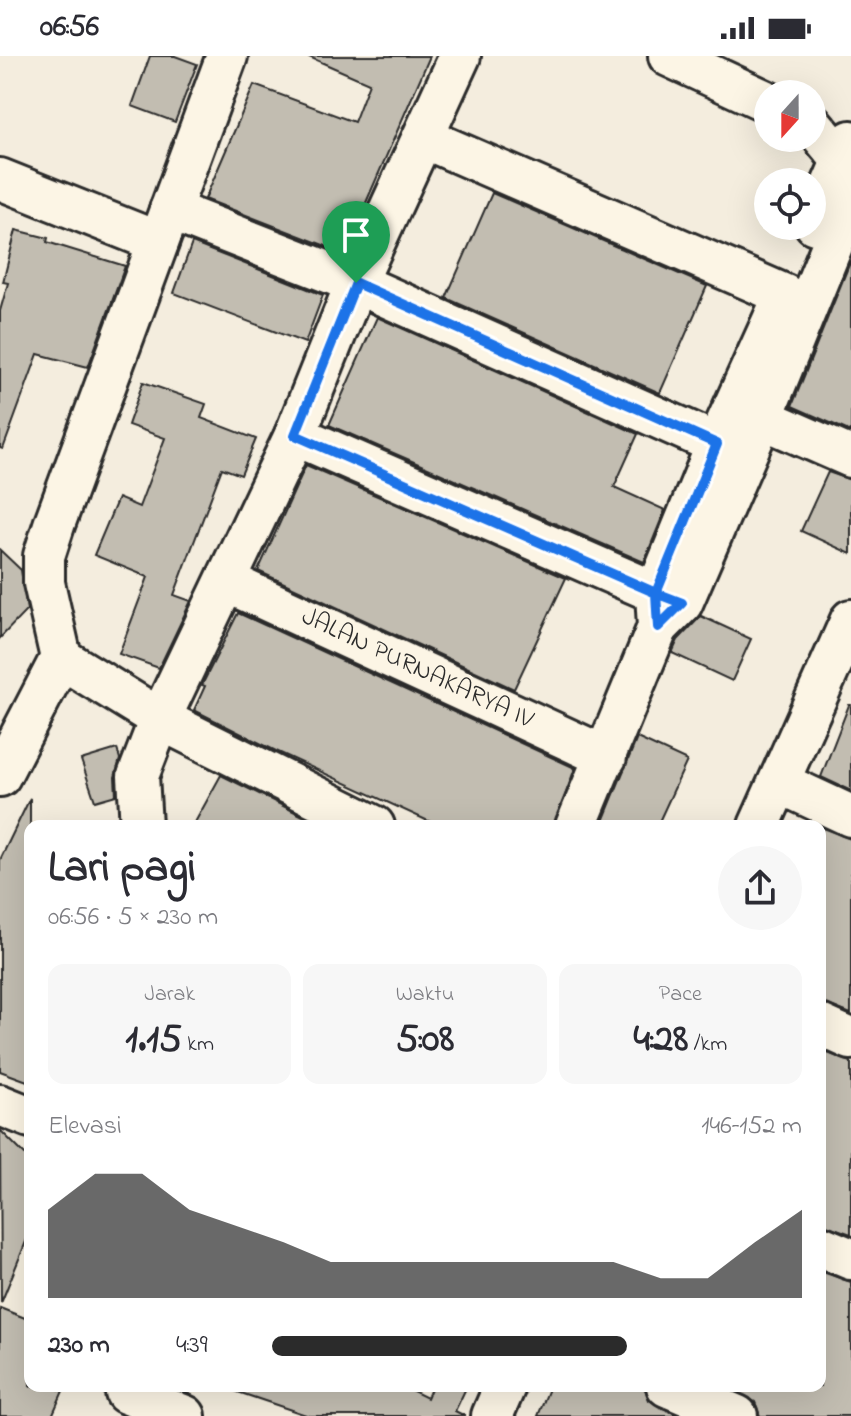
<!DOCTYPE html>
<html lang="id">
<head>
<meta charset="utf-8">
<style>
  body { margin:0; font-family:"Indie Flower",sans-serif; background:#f7f7f7; color:#2b2b33; height:100vh; display:flex; flex-direction:column; font-size:30px; white-space:nowrap }
  * { box-sizing:border-box; margin:0 }
  p { font-size:26px; color:#7c7c81 }
  .icon { flex:none; width:44px; height:44px; fill:none; stroke:currentColor; stroke-width:2; stroke-linecap:round; stroke-linejoin:round }
  .map { position:relative; flex:1; overflow:hidden }
  .sheet { position:absolute; left:24px; top:764px; width:802px; height:572px; display:flex; flex-direction:column; background:#fff; border-radius:16px; box-shadow:0 8px 32px #0002 }
  .sheet>* { flex:none }
  .needle { width:52px; rotate:201deg }
  .buttons { position:absolute; left:754px; top:24px; display:grid; gap:16px }
  .buttons a { display:grid; place-items:center; width:72px; height:72px; border-radius:50%; background:#fff; box-shadow:0 8px 32px #0002; font-size:40px }
  .pin { position:absolute; display:grid; place-items:center; width:68px; height:68px; color:#fff; margin:-82px -34px; border-radius:50% 50% 50% 0; rotate:-45deg; box-shadow:0 0 8px #0007 }
  .pin .icon { rotate:45deg }
  .round { display:grid; place-items:center; flex:none; width:84px; height:84px; border-radius:42px; background:#f7f7f7 }
  .head { display:flex; align-items:center; justify-content:space-between; height:136px; padding:0 24px }
  h1 { font-size:44px; font-weight:700; line-height:60px }
  .metrics { display:grid; grid-template-columns:repeat(3,1fr); gap:12px; height:136px; padding:8px 24px }
  .metrics div { display:grid; align-content:center; border-radius:16px; background:#f7f7f7; text-align:center }
  .metrics b { font-size:40px; font-weight:700 }
  .metrics small { font-size:22px; font-weight:400 }
  .metrics p { font-size:22px }
  .chart { height:224px; padding:16px 24px }
  .chart p { display:flex; justify-content:space-between }
  .chart svg { width:100%; height:144px; margin-top:8px; fill:#2b2b2b; opacity:.7 }
  ul { padding:0 24px; list-style:none; font-size:26px }
  li { display:grid; grid-template-columns:128px 96px 1fr; align-items:center; height:60px }
  li i { height:20px; border-radius:10px; background:#2b2b2b }
  .status { display:flex; justify-content:space-between; align-items:center; height:56px; padding:0 40px; background:#fff; direction:ltr }
  .status svg { height:22px; fill:currentColor }
  .map>svg:first-child { display:block }
  .building { fill:#c2bdb1; stroke:#2b2b2b; stroke-width:2 }
  .lines { fill:none; stroke-linecap:round; stroke-linejoin:round }
  .minor-casing { stroke:#2b2b2b; stroke-width:46 }
  .minor { stroke:#fcf5e5; stroke-width:40 }
  .route-casing { stroke:#fff; stroke-width:16 }
  .route { stroke:#1a73e8; stroke-width:10 }
  .labels { text-anchor:middle; dominant-baseline:central; stroke-width:6; stroke-linejoin:round; paint-order:stroke }
  .street-label { font-size:26px; fill:#2b2b2b; stroke:#fcf5e5 }
</style>
</head>
<body>
<div class="status"><b>06:56</b><svg viewBox="0 0 49 12"><path d="M0 12V9h3v3zM5 12V6h3v6zM10 12V3h3v9zM15 12V0h3v12zM26 1h20v11H26zM47 4h2v5h-2z"/></svg></div>
<div class="map">
<svg width="851" height="1360" viewBox="0 0 851 1360">
  <rect width="100%" height="100%" fill="#f4edde"/>
  <filter id="ink" filterUnits="userSpaceOnUse"><feTurbulence type="fractalNoise" baseFrequency=".0125" numOctaves="2"/><feDisplacementMap in="SourceGraphic" scale="16" xChannelSelector="R" yChannelSelector="G"/><feConvolveMatrix kernelMatrix="1 2 1 2 8 2 1 2 1" color-interpolation-filters="sRGB"/></filter>
  <g filter="url(#ink)">
    <!-- building -->
    <g class="building">
      <polygon points="150,0 175,0 197,8 175,66 132,50"/>
      <polygon points="307,0 430,0 344,197 205,143 254,29 354,66 369,27"/>
      <polygon points="492,137 707,230 660,337 446,242"/>
      <polygon points="16,174 48,182 47,186 125,210 88,311 38,298 3,393 0,392 0,255 8,227 3,226"/>
      <polygon points="192,187 323,239 305,287 174,237"/>
      <polygon points="851,204 851,376 792,350"/>
      <polygon points="377,261 638,378 614,431 665,454 644,506 329,369"/>
      <polygon points="143,326 206,348 201,362 256,383 241,419 222,412 174,539 191,545 159,612 119,598 148,521 94,499 118,442 139,451 165,382 128,369"/>
      <polygon points="306,409 566,522 514,633 258,515"/>
      <polygon points="828,416 851,424 851,498 801,475"/>
      <polygon points="0,494 21,514 27,554 0,582"/>
      <polygon points="238,557 575,712 554,770 439,770 276,695 194,654 205,630 202,629"/>
      <polygon points="701,560 751,583 732,625 672,597 678,584"/>
      <polygon points="849,649 851,649 851,735 821,721"/>
      <polygon points="637,682 687,705 657,770 601,770"/>
      <polygon points="117,693 120,703 115,721 116,739 95,745 81,704"/>
      <polygon points="221,719 323,770 193,770"/>
      <polygon points="30,742 30,1026 0,1015 0,804"/>
      <polygon points="820,771 851,783 851,958 820,946"/>
      <polygon points="820,994 851,1006 851,1178 820,1167"/>
      <polygon points="0,1074 30,1104 30,1176 1,1247"/>
      <polygon points="820,1215 851,1226 851,1360 760,1360 755,1346 725,1330 820,1330"/>
      <polygon points="0,1252 30,1264 30,1330 52,1330 63,1335 52,1360 0,1360"/>
      <polygon points="236,1330 403,1330 427,1342 432,1330 467,1330 455,1355 465,1360 309,1360 235,1335"/>
      <polygon points="550,1330 644,1330 649,1344 679,1360 538,1360"/>
    </g>
    <g class="lines">
      <defs>
        <g id="minor">
          <polyline points="669,0 768,46"/>
          <polyline points="812,68 843,105 851,108"/>
          <polyline points="424,82 785,239"/>
          <polyline points="0,123 158,186"/>
          <polyline points="170,154 356,227 717,388"/>
          <polyline points="815,168 851,85"/>
          <polyline points="762,362 851,401"/>
          <polyline points="295,379 680,547"/>
          <polyline points="227,526 606,701"/>
          <polyline points="658,571 656,537 717,388 780,249"/>
          <polyline points="61,602 160,663 374,770"/>
          <polyline points="0,720 61,602 44,527 44,500 55,466 227,0"/>
          <polyline points="780,727 851,760"/>
          <polyline points="141,770 138,720 160,663 295,379 356,227 460,0"/>
          <polyline points="576,770 658,571 682,547 762,362 851,143"/>
          <polyline points="759,770 851,564"/>
          <polyline points="820,969 851,983"/>
          <polyline points="0,1049 30,1061"/>
          <polyline points="820,1190 851,1203"/>
          <polyline points="667,1330 737,1360"/>
          <polyline points="126,1337 185,1360"/>
          <polyline points="492,1360 505,1330"/>
        </g>
      </defs>
      <!-- minor casing -->
      <use href="#minor" class="minor-casing"/>
      <!-- minor -->
      <use href="#minor" class="minor"/>
    </g>
  </g>
  <g class="lines" filter="url(#ink)">
    <defs>
      <polyline id="route" points="356,227 295,379 656,537 658,571 682,547 656,537 717,388 356,227"/>
    </defs>
    <!-- route casing -->
    <use href="#route" class="route-casing"/>
    <!-- route -->
    <use href="#route" class="route"/>
  </g>
  <g class="labels">
    <!-- street labels -->
    <g class="street-label">
      <text transform="translate(417 613) rotate(25)">JALAN PURNAKARYA IV</text>
    </g>
  </g>
</svg>
<div class="buttons">
<a><svg class="needle" viewBox="-14 -14 28 28"><path d="M0-13l5 13h-10z" fill="#e53935"/><path d="M0 13l5-13h-10z" fill="#7c7c81"/></svg></a>
<a><svg class="icon" aria-label="locate" viewBox="0 0 24 24"><circle cx="12" cy="12" r="6"/><path d="M12 2v4M12 18v4M2 12h4M18 12h4"/></svg></a>
</div>
<div class="pin" style="left:356px;top:227px;background:#1e9e55"><svg class="icon" aria-label="arrive" viewBox="0 0 24 24"><path d="M6 21V4h12l-3 4 3 4H6"/></svg></div>
<section class="sheet">
<div class="head"><div><h1>Lari pagi</h1><p>06:56 · 5 × 230 m</p></div><a class="round"><svg class="icon" aria-label="share" viewBox="0 0 24 24"><path d="M12 15V3M7 8l5-5 5 5M5 13v7h14v-7"/></svg></a></div>
<div class="metrics">
<div><p>Jarak</p><b>1.15<small> km</small></b></div>
<div><p>Waktu</p><b>5:08</b></div>
<div><p>Pace</p><b>4:28<small> /km</small></b></div>
</div>
<div class="chart"><p><span>Elevasi</span>146–152 m</p>
<svg viewBox="0 0 160 44" preserveAspectRatio="none"><path d="M0 44V17L10 6L20 6L30 17L40 22L50 27L60 33L70 33L80 33L90 33L100 33L110 33L120 33L130 38L140 38L150 27L160 17V44z"/></svg>
</div>
<ul>
<li><b>230 m</b>4:39<i style="width:67%"></i></li>
</ul>
</section>
</div>
</body>
</html>
